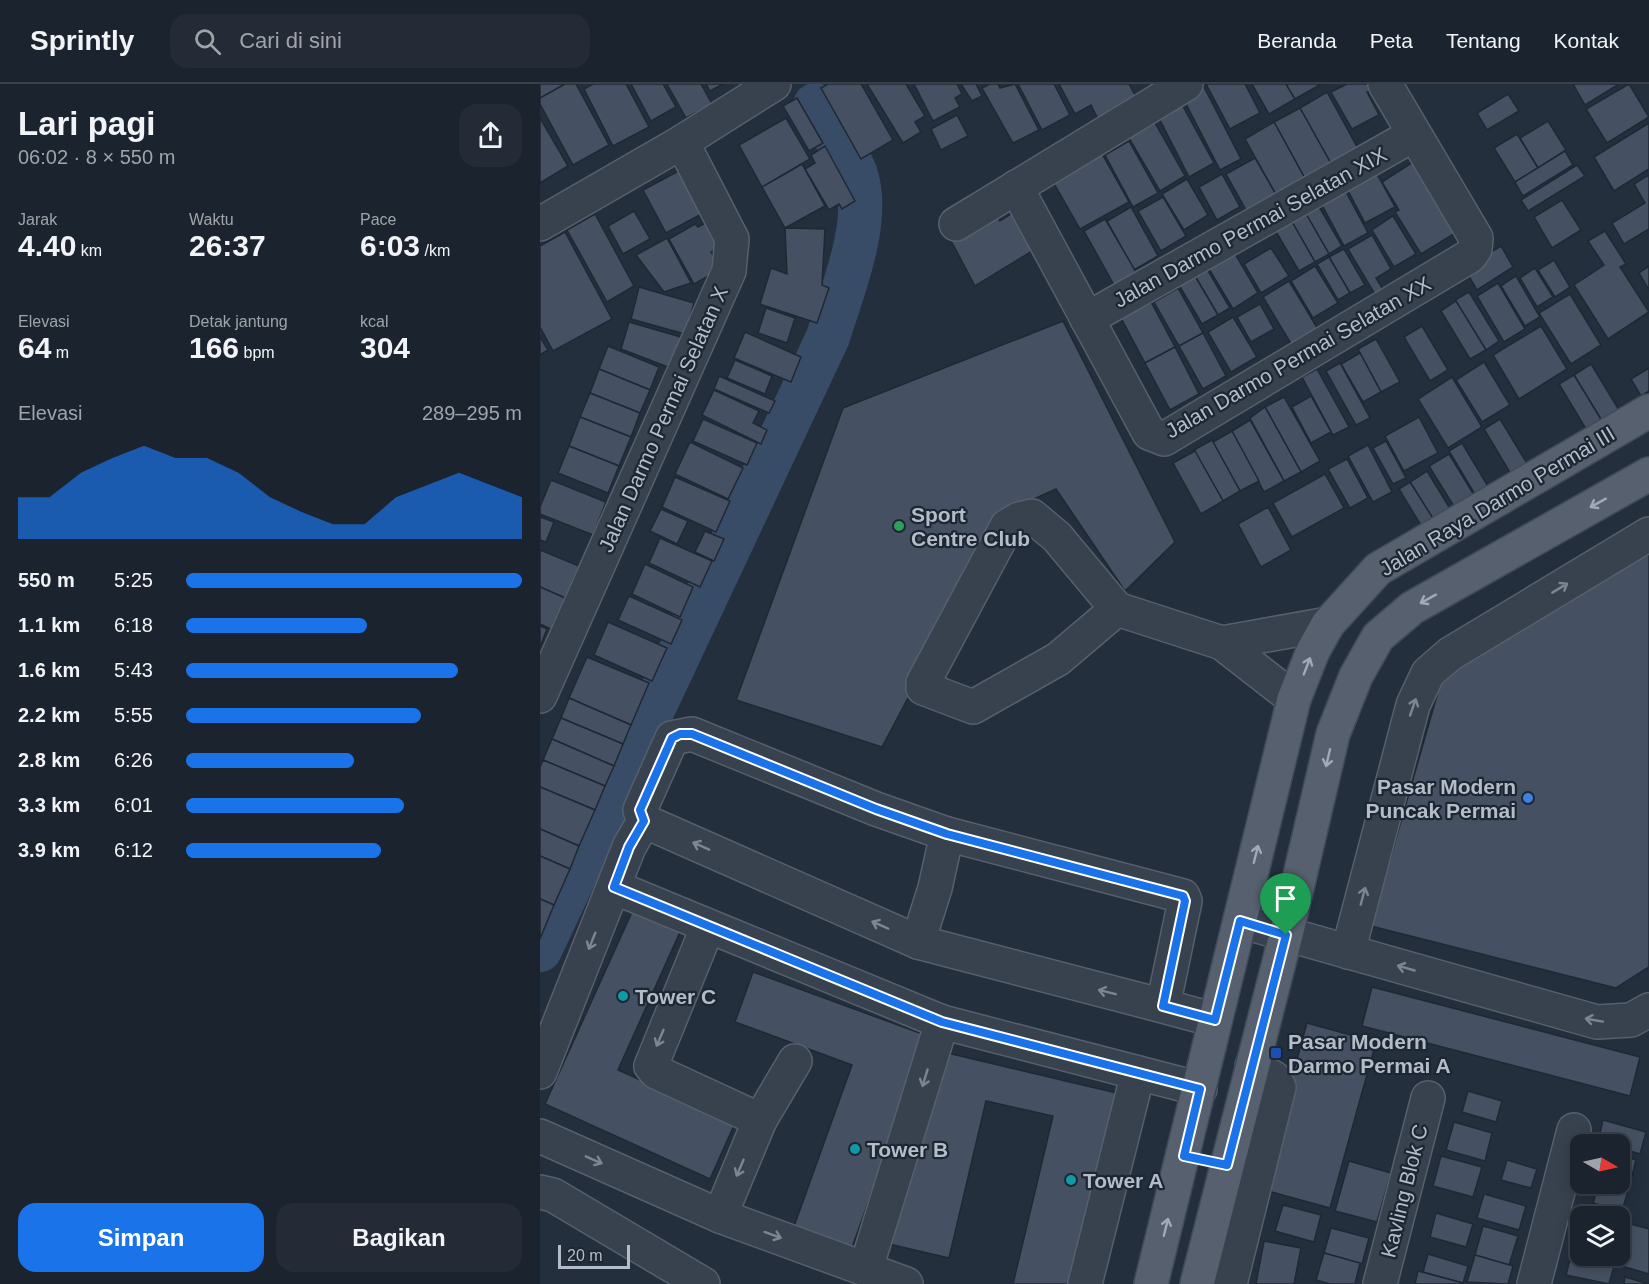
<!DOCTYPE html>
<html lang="id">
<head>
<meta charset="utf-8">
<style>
  body { margin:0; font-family:Helvetica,sans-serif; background:#242b36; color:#f1f3f6; height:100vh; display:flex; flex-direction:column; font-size:22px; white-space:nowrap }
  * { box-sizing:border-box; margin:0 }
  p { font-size:20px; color:#a0a4aa }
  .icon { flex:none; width:33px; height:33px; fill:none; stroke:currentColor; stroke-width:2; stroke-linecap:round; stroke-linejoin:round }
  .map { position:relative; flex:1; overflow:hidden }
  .sheet { display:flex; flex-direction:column; background:#1b232e; width:540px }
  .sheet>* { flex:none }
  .needle { width:39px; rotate:99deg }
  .fabs { position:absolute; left:1030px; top:1050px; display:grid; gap:12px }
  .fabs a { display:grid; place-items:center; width:60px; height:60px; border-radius:12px; background:#1b232e; box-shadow:0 3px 15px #0003,0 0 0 2px #39404a; font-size:30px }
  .scale { position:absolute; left:18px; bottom:15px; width:72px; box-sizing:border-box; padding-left:6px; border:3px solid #b4bcc9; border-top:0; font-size:16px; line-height:21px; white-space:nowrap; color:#b4bcc9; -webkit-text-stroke:4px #1d2633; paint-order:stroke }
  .pin { position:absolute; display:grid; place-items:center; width:51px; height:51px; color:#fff; margin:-62px -26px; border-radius:50% 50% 50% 0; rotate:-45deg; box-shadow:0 0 6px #0007 }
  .pin .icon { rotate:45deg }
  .round { display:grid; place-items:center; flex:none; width:63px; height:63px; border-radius:18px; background:#242b36 }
  .overview { display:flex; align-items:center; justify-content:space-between; height:102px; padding:0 18px }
  h1 { font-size:33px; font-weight:600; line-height:45px }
  .stats { display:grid; grid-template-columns:repeat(3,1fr); gap:9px; height:102px; padding:6px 18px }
  .stats div { display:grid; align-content:center }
  .stats b { font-size:30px; font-weight:600 }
  .stats small { font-size:16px; font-weight:400 }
  .stats p { font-size:16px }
  .chart { height:168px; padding:12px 18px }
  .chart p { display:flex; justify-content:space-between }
  .chart svg { width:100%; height:108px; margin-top:6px; fill:#1a73e8; opacity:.7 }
  .button { display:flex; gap:12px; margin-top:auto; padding:12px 18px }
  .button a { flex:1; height:69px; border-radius:18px; background:#1a73e8; color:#fff; font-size:24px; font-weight:600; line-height:69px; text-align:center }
  .button a+a { background:#242b36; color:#f1f3f6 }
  ul { padding:0 18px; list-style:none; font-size:20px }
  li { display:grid; grid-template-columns:96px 72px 1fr; align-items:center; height:45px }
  li i { height:15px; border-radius:8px; background:#1a73e8 }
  header { display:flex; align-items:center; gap:36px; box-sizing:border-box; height:84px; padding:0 30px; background:#1b232e; border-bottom:2px solid #39404a }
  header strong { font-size:28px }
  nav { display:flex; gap:33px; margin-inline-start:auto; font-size:21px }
  .search { width:420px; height:54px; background:#242b36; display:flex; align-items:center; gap:15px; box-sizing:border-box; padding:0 21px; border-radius:18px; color:#a0a4aa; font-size:22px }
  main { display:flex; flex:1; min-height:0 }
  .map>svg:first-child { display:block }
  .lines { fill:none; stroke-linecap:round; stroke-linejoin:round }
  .river { stroke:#394c67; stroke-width:44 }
  .building { fill:#455162; stroke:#1f2835; stroke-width:1.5 }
  .minor-casing { stroke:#565f6c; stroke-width:36 }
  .major-casing { stroke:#414a57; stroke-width:36 }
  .minor { stroke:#38414e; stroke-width:33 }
  .major { stroke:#56606e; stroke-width:33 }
  .oneway { stroke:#a1aab7 }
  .oneway2 { stroke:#7c8592 }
  .route-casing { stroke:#fff; stroke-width:12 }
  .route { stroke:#1a73e8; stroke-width:8 }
  .leisure-dot { fill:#2e9e5b; stroke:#1d2633; stroke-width:2 }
  .shop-dot { fill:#3f7fe0; stroke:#1d2633; stroke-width:2 }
  .culture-dot { fill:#0f9aa8; stroke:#1d2633; stroke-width:2 }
  .transit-dot { fill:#1a4fb4; stroke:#1d2633; stroke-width:2 }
  .labels { text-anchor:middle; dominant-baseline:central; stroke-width:4.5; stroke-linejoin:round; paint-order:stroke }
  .street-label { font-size:21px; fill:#b4bcc9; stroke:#1d2633 }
  .poi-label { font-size:21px; font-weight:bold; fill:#b4bcc9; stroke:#1d2633; text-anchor:start }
</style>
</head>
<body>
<header>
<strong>Sprintly</strong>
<div class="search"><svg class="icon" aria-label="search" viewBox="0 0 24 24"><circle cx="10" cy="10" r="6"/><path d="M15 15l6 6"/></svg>Cari di sini</div>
<nav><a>Beranda</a><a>Peta</a><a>Tentang</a><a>Kontak</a></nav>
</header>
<main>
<section class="sheet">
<div class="overview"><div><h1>Lari pagi</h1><p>06:02 · 8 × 550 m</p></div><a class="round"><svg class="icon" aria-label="share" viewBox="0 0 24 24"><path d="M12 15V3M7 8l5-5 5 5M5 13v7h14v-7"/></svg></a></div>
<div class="stats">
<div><p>Jarak</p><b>4.40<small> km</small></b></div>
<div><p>Waktu</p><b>26:37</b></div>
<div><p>Pace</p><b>6:03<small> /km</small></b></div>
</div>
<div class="stats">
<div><p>Elevasi</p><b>64<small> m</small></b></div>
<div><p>Detak jantung</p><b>166<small> bpm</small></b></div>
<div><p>kcal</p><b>304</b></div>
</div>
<div class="chart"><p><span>Elevasi</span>289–295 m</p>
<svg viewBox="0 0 160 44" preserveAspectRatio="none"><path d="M0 44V27L10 27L20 17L30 11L40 6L50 11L60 11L70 17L80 27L90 33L100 38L110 38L120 27L130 22L140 17L150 22L160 27V44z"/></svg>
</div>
<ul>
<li><b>550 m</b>5:25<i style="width:100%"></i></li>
<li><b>1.1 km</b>6:18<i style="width:54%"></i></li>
<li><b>1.6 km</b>5:43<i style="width:81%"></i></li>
<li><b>2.2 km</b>5:55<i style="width:70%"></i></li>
<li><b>2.8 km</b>6:26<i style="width:50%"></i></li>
<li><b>3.3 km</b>6:01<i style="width:65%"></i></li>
<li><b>3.9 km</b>6:12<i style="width:58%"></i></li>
</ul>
<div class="button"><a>Simpan</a><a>Bagikan</a></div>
</section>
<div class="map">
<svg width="1109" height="1200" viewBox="0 0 1109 1200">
  <rect width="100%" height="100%" fill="#242f3e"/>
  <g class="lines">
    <!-- river -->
    <path class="river" d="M0 866 288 253C302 207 330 141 317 94 312 75 286 40 275 21"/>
  </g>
  <!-- building -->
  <g class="building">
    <polygon points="0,0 25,0 0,14"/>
    <polygon points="25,0 36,0 69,61 33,81 0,20 0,14"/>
    <polygon points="53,0 86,0 109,43 73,62 44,5"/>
    <polygon points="91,0 123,0 136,23 111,37"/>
    <polygon points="127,0 161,0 172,20 146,34"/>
    <polygon points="166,0 183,0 170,7"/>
    <polygon points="288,0 321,0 353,56 321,75 281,4"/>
    <polygon points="327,0 366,0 385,32 375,38 381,48 363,59"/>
    <polygon points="374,0 417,0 422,10 415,14 420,23 393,37"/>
    <polygon points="421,0 436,0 442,12 432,17"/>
    <polygon points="450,0 458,0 460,4 475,0 499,46 473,59 442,4"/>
    <polygon points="478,0 514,0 530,31 502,46"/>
    <polygon points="519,0 589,0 596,13 558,35 551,21 535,30"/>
    <polygon points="666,0 705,0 720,29 690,45"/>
    <polygon points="712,0 746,0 755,15 729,30"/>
    <polygon points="746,0 781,0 755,15"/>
    <polygon points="807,0 837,0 838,2 827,8 839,31 812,45 791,8"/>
    <polygon points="1033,0 1079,0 1045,21"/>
    <polygon points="1089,0 1109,33 1067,59 1046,25"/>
    <polygon points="664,3 701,75 680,86 643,14"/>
    <polygon points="787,8 821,70 794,85 760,24"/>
    <polygon points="968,10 979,27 947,46 937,29"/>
    <polygon points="257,14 283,59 269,67 243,22"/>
    <polygon points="640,17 674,79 649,93 617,30"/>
    <polygon points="760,24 794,85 768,100 734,38"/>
    <polygon points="417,31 428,52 401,66 391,45"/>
    <polygon points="0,34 28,82 0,99"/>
    <polygon points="246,34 270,75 222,103 199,61"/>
    <polygon points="1008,37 1026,66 998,84 980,54"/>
    <polygon points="734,38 768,100 739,116 705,55"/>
    <polygon points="615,39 645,92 620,107 589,54"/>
    <polygon points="1109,39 1109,85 1074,107 1054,73"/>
    <polygon points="977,50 998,84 975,98 954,64"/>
    <polygon points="589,57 618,109 593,123 565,71"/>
    <polygon points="285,62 315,117 302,125 299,120 289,126 265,85 275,79 271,71"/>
    <polygon points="1025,67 1033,81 983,112 975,98"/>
    <polygon points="561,68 589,118 540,145 512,96"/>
    <polygon points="884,71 917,148 881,170 855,128 859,126 842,98"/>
    <polygon points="715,74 739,116 710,133 686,90"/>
    <polygon points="262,80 285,122 245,144 222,103"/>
    <polygon points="832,81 855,123 825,139 803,97"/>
    <polygon points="1037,81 1045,92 988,127 981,116"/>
    <polygon points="148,82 171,125 126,149 103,106"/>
    <polygon points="682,90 700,123 677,136 659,103"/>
    <polygon points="1109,91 1109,145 1084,160 1072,139 1105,119 1094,100"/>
    <polygon points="647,95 668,131 644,146 622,110"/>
    <polygon points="806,108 828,149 804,162 782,121"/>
    <polygon points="623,113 646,152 621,167 598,127"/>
    <polygon points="1022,116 1041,146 1012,164 994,133"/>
    <polygon points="778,121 802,162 789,170 765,128"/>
    <polygon points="591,123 618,172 594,186 567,137"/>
    <polygon points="480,124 502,161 435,202 409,153 454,126 460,137"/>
    <polygon points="94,127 110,155 83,170 68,142"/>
    <polygon points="765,128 789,170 775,178 751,136"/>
    <polygon points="55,130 94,202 67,218 27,146"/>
    <polygon points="853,132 876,170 854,183 832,146"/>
    <polygon points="177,133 190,157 171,168 181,185 154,200 129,155 155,140 158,143"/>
    <polygon points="565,135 596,188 574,201 544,147"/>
    <polygon points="751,136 775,178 759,187 735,146"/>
    <polygon points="245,144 285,145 282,201 289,204 277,239 220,220 231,184 247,190"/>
    <polygon points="1065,147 1086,180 1080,183 1109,228 1068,255 1034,201 1064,181 1048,157"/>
    <polygon points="25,148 72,235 13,267 0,243 0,162"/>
    <polygon points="832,151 851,185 836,194 844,207 836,212 808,165"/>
    <polygon points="127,154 151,199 124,208 96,171"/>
    <polygon points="961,162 973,183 937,206 924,184"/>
    <polygon points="731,164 749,192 721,209 704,180"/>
    <polygon points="804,165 825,201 810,209 789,173"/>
    <polygon points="694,168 718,209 693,225 668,183"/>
    <polygon points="789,173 810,209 798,216 777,180"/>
    <polygon points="1014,176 1030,203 1015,213 998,186"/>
    <polygon points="775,182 798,219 773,234 751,197"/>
    <polygon points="1109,182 1109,206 1099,189"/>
    <polygon points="995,184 1013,213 997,223 980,194"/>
    <polygon points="667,185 690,224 678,231 655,192"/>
    <polygon points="655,192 678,231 662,240 639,201"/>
    <polygon points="976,192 1000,233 985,242 961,202"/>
    <polygon points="749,197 779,247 753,263 723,213"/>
    <polygon points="958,199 985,245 964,258 937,212"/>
    <polygon points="99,203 154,219 145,250 91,235"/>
    <polygon points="638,204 663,249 639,262 614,218"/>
    <polygon points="929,208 959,257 946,266 915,216"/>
    <polygon points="1030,210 1061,261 1031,280 999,229"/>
    <polygon points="916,217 946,266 930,275 901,227"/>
    <polygon points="611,218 635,263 605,279 581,234"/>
    <polygon points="720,220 734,245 711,258 697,233"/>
    <polygon points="226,224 255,234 247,259 218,249"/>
    <polygon points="693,233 717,273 691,288 668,248"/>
    <polygon points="523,237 635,458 585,507 516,405 467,427 342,663 196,616 303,324"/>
    <polygon points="89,238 144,254 128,283 81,265"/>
    <polygon points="882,242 908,286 890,297 864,253"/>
    <polygon points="1001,242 1027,285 979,315 953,271"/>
    <polygon points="205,248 261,273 251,298 194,274"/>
    <polygon points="663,249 686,292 663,305 639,262"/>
    <polygon points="0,253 8,266 0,271"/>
    <polygon points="836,255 860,298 841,308 818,265"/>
    <polygon points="68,262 119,283 110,306 59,285"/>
    <polygon points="635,263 659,310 630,326 605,279"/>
    <polygon points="820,269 841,308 823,318 801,280"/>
    <polygon points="195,276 232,292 225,310 187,294"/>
    <polygon points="944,278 970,321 942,338 916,296"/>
    <polygon points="800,279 830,334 816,341 786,287"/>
    <polygon points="1051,280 1079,326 1062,337 1034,291"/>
    <polygon points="1109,284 1109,307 1101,312 1091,295"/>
    <polygon points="59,285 110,306 100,329 50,309"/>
    <polygon points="777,285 809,343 793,351 762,293"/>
    <polygon points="1034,291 1062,337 1046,345 1019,300"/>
    <polygon points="179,292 235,317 229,329 174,305"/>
    <polygon points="912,293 942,343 908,364 878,315"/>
    <polygon points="174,306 219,327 213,339 227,346 221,360 162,331"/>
    <polygon points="50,309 100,329 91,353 40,333"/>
    <polygon points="771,312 791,348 771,359 752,323"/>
    <polygon points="744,313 780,377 761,388 725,323"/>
    <polygon points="725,323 761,388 744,397 710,334"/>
    <polygon points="40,333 91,353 79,382 29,362"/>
    <polygon points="879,333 898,369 864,387 845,352"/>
    <polygon points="163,335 217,359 207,381 153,357"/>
    <polygon points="960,335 988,381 972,392 944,345"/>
    <polygon points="710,336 744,397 724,408 692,347"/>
    <polygon points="692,347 719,397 700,407 673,358"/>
    <polygon points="672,356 700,407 683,417 654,366"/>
    <polygon points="846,357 866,394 853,400 833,364"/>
    <polygon points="150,358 203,384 188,415 135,390"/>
    <polygon points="922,359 949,404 936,412 909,367"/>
    <polygon points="828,361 852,408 833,418 808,372"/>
    <polygon points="29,362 79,382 68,409 18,389"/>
    <polygon points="655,367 683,417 661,430 633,379"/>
    <polygon points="909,370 934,411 915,424 889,382"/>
    <polygon points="807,375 828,414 810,424 788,385"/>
    <polygon points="887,387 912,428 895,438 870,398"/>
    <polygon points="785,390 804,424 752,453 733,419"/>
    <polygon points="135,393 190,417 176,448 122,423"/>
    <polygon points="11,396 66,418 53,451 0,430 0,423"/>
    <polygon points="870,398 894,436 882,443 859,405"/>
    <polygon points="728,423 751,466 721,483 698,440"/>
    <polygon points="121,425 148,437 137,460 110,447"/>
    <polygon points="0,433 14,438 6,458 0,456"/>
    <polygon points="165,447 184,455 174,477 155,468"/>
    <polygon points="120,454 172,477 160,503 109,479"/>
    <polygon points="0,466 39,482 25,514 0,503"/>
    <polygon points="1109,467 1109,883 1076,904 831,842 904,587"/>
    <polygon points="105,480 153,503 140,533 92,510"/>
    <polygon points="0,503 25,514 11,545 0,540"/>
    <polygon points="89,512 142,536 131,560 78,536"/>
    <polygon points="68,538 127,564 112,597 54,571"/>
    <polygon points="0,542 7,545 0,563"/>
    <polygon points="47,573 109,599 91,641 29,614"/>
    <polygon points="29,614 91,641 83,660 21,634"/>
    <polygon points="21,634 83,660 74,682 12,655"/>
    <polygon points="12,655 74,682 65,702 3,676"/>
    <polygon points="3,676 65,702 55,726 0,703 0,683"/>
    <polygon points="0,703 55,726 39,762 0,745"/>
    <polygon points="0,745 39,762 30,785 0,772"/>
    <polygon points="0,772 30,785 14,821 0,815"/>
    <polygon points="0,815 14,821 0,855"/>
    <polygon points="97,817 144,839 78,986 195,1039 170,1095 5,1020"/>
    <polygon points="213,888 388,952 310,1169 252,1148 312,981 195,938"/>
    <polygon points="832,903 1100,973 1090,1012 822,942"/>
    <polygon points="767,939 836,958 790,1124 721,1105"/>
    <polygon points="395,966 585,1011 540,1200 473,1200 513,1032 446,1017 409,1174 349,1160"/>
    <polygon points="928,1007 962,1017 956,1038 922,1028"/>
    <polygon points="1063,1036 1106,1048 1100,1070 1080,1064 1080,1060 1058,1058"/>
    <polygon points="914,1038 952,1049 945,1077 906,1066"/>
    <polygon points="1080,1071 1096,1076 1090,1100 1080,1098"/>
    <polygon points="901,1072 942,1083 933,1113 893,1102"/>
    <polygon points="967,1076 997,1085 991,1104 961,1096"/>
    <polygon points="809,1077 851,1089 837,1138 795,1127"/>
    <polygon points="1080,1098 1090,1100 1082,1127 1053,1119 1059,1100"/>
    <polygon points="944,1110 986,1122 979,1146 937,1134"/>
    <polygon points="743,1121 781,1131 774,1158 735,1147"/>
    <polygon points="896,1129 933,1140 926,1163 890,1153"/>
    <polygon points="1087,1139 1109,1145 1109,1190 1075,1180 1080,1172"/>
    <polygon points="943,1142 978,1152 969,1181 935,1171"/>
    <polygon points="791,1144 829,1154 822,1180 784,1169"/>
    <polygon points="1035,1156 1041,1157 1041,1172 1077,1172 1069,1200 1026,1191"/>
    <polygon points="724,1157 761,1164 754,1200 716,1200"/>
    <polygon points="784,1169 820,1179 815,1200 790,1200 776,1196"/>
    <polygon points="888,1170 928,1182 923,1199 883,1188"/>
    <polygon points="935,1171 973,1182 968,1200 927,1198"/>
    <polygon points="878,1187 923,1199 923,1200 875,1200"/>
    <polygon points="1085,1193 1109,1200 1084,1200"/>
  </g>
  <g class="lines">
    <defs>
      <g id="minor">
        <polyline points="476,103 609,349 624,355 930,172 935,165 936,154 845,0"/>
        <polyline points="0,140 142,58 234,0"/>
        <polyline points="416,140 646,0"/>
        <polyline points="547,235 873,51"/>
        <polyline points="577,525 518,575 433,623 383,604 383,599 467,442 479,435 492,432 517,453 577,525 682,559 754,615"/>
        <polyline points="682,559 788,540"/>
        <polyline points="0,612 189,187 192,155 142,58"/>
        <polyline points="74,803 402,938 660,1005"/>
        <polyline points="700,837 1057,938 1091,936 1109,926"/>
        <polyline points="168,842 111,982 116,988 220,1036"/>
        <polyline points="378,858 395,804 407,750"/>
        <polyline points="808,868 873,621 888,589 910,570 1109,450"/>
        <polyline points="623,922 378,858 104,737 100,726 132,654 152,650 336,725 407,750 643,812 645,817 623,922 675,936"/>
        <polyline points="0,988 89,763 104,737"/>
        <polyline points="0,1052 180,1132 366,1200"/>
        <polyline points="0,1108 13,1111 163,1200"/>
        <polyline points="180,1132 220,1036 255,977"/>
        <polyline points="326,1184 402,938"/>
        <polyline points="545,1200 598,989"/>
        <polyline points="690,1200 739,1003 734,994 712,982"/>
        <polyline points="840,1200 888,1014"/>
        <polyline points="994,1200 1034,1046"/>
      </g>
      <g id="major">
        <polyline points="611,1200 754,615 773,567 788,540 838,485 1109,327"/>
        <polyline points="657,1200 746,851 793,650 816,592 838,553 872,524 1109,390"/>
      </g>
    </defs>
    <!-- minor casing -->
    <use href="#minor" class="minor-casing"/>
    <!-- major casing -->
    <use href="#major" class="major-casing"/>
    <!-- minor -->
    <use href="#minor" class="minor"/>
    <!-- major -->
    <use href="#major" class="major"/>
  </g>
  <!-- one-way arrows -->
  <defs><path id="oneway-shaft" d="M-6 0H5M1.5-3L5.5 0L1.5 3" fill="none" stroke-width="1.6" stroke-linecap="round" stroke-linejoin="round" transform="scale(1.5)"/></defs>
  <g class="oneway">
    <use href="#oneway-shaft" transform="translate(1058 419) rotate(151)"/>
    <use href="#oneway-shaft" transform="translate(888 515) rotate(151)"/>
    <use href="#oneway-shaft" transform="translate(767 582) rotate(-69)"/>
    <use href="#oneway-shaft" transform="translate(788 674) rotate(103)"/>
    <use href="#oneway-shaft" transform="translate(716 770) rotate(-76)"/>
    <use href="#oneway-shaft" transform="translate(626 1143) rotate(-76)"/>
  </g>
  <g class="oneway2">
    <use href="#oneway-shaft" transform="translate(1020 504) rotate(-31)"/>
    <use href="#oneway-shaft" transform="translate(873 623) rotate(-71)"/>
    <use href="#oneway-shaft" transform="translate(161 762) rotate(-156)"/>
    <use href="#oneway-shaft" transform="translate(823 812) rotate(-75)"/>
    <use href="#oneway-shaft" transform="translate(340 841) rotate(-156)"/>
    <use href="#oneway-shaft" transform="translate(52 857) rotate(112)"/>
    <use href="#oneway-shaft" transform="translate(866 884) rotate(-164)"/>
    <use href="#oneway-shaft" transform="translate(567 908) rotate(-166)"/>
    <use href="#oneway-shaft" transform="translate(1054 936) rotate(-170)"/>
    <use href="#oneway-shaft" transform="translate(120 954) rotate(113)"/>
    <use href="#oneway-shaft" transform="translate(385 994) rotate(107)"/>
    <use href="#oneway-shaft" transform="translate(54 1076) rotate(24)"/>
    <use href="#oneway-shaft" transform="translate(200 1084) rotate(113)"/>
    <use href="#oneway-shaft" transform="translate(233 1151) rotate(20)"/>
  </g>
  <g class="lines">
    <defs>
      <polygon id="route" points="140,650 152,650 336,725 407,750 643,812 645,817 623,922 675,936 700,837 746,851 687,1081 644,1072 660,1005 402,938 74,803 89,763 104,737 100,726 132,654"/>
    </defs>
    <!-- route casing -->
    <use href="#route" class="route-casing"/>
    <!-- route -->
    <use href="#route" class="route"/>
  </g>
  <!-- markers -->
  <circle class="leisure-dot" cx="359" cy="442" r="6"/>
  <circle class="shop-dot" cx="988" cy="714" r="6"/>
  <g class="culture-dot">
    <circle cx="83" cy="912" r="6"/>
    <circle cx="315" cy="1065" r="6"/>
    <circle cx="531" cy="1096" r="6"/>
  </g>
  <rect class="transit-dot" x="730" y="963" width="12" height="12" rx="3"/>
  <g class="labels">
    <!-- street labels -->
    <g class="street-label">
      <text transform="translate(710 143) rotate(-29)">Jalan Darmo Permai Selatan XIX</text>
      <text transform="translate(758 273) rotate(-30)">Jalan Darmo Permai Selatan XX</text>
      <text transform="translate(123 335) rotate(-66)">Jalan Darmo Permai Selatan X</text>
      <text transform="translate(957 417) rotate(-31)">Jalan Raya Darmo Permai III</text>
      <text transform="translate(864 1107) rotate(-76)">Kavling Blok C</text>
    </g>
    <!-- poi labels -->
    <g class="poi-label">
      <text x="371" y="430">Sport<tspan x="371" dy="24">Centre Club</tspan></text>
      <text x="976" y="702" text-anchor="end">Pasar Modern<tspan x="976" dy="24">Puncak Permai</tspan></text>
      <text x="95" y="912">Tower C</text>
      <text x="748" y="957">Pasar Modern<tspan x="748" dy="24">Darmo Permai A</tspan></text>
      <text x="327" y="1065">Tower B</text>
      <text x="543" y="1096">Tower A</text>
    </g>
  </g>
</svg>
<div class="fabs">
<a><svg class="needle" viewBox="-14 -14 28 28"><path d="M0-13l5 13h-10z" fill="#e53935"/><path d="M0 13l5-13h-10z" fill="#a0a4aa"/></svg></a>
<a><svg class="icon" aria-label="layers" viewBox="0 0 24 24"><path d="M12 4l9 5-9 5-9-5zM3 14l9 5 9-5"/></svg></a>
</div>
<div class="scale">20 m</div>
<div class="pin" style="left:746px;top:851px;background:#1e9e55"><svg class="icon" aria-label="arrive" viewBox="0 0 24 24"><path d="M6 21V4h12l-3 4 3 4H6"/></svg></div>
</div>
</main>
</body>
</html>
